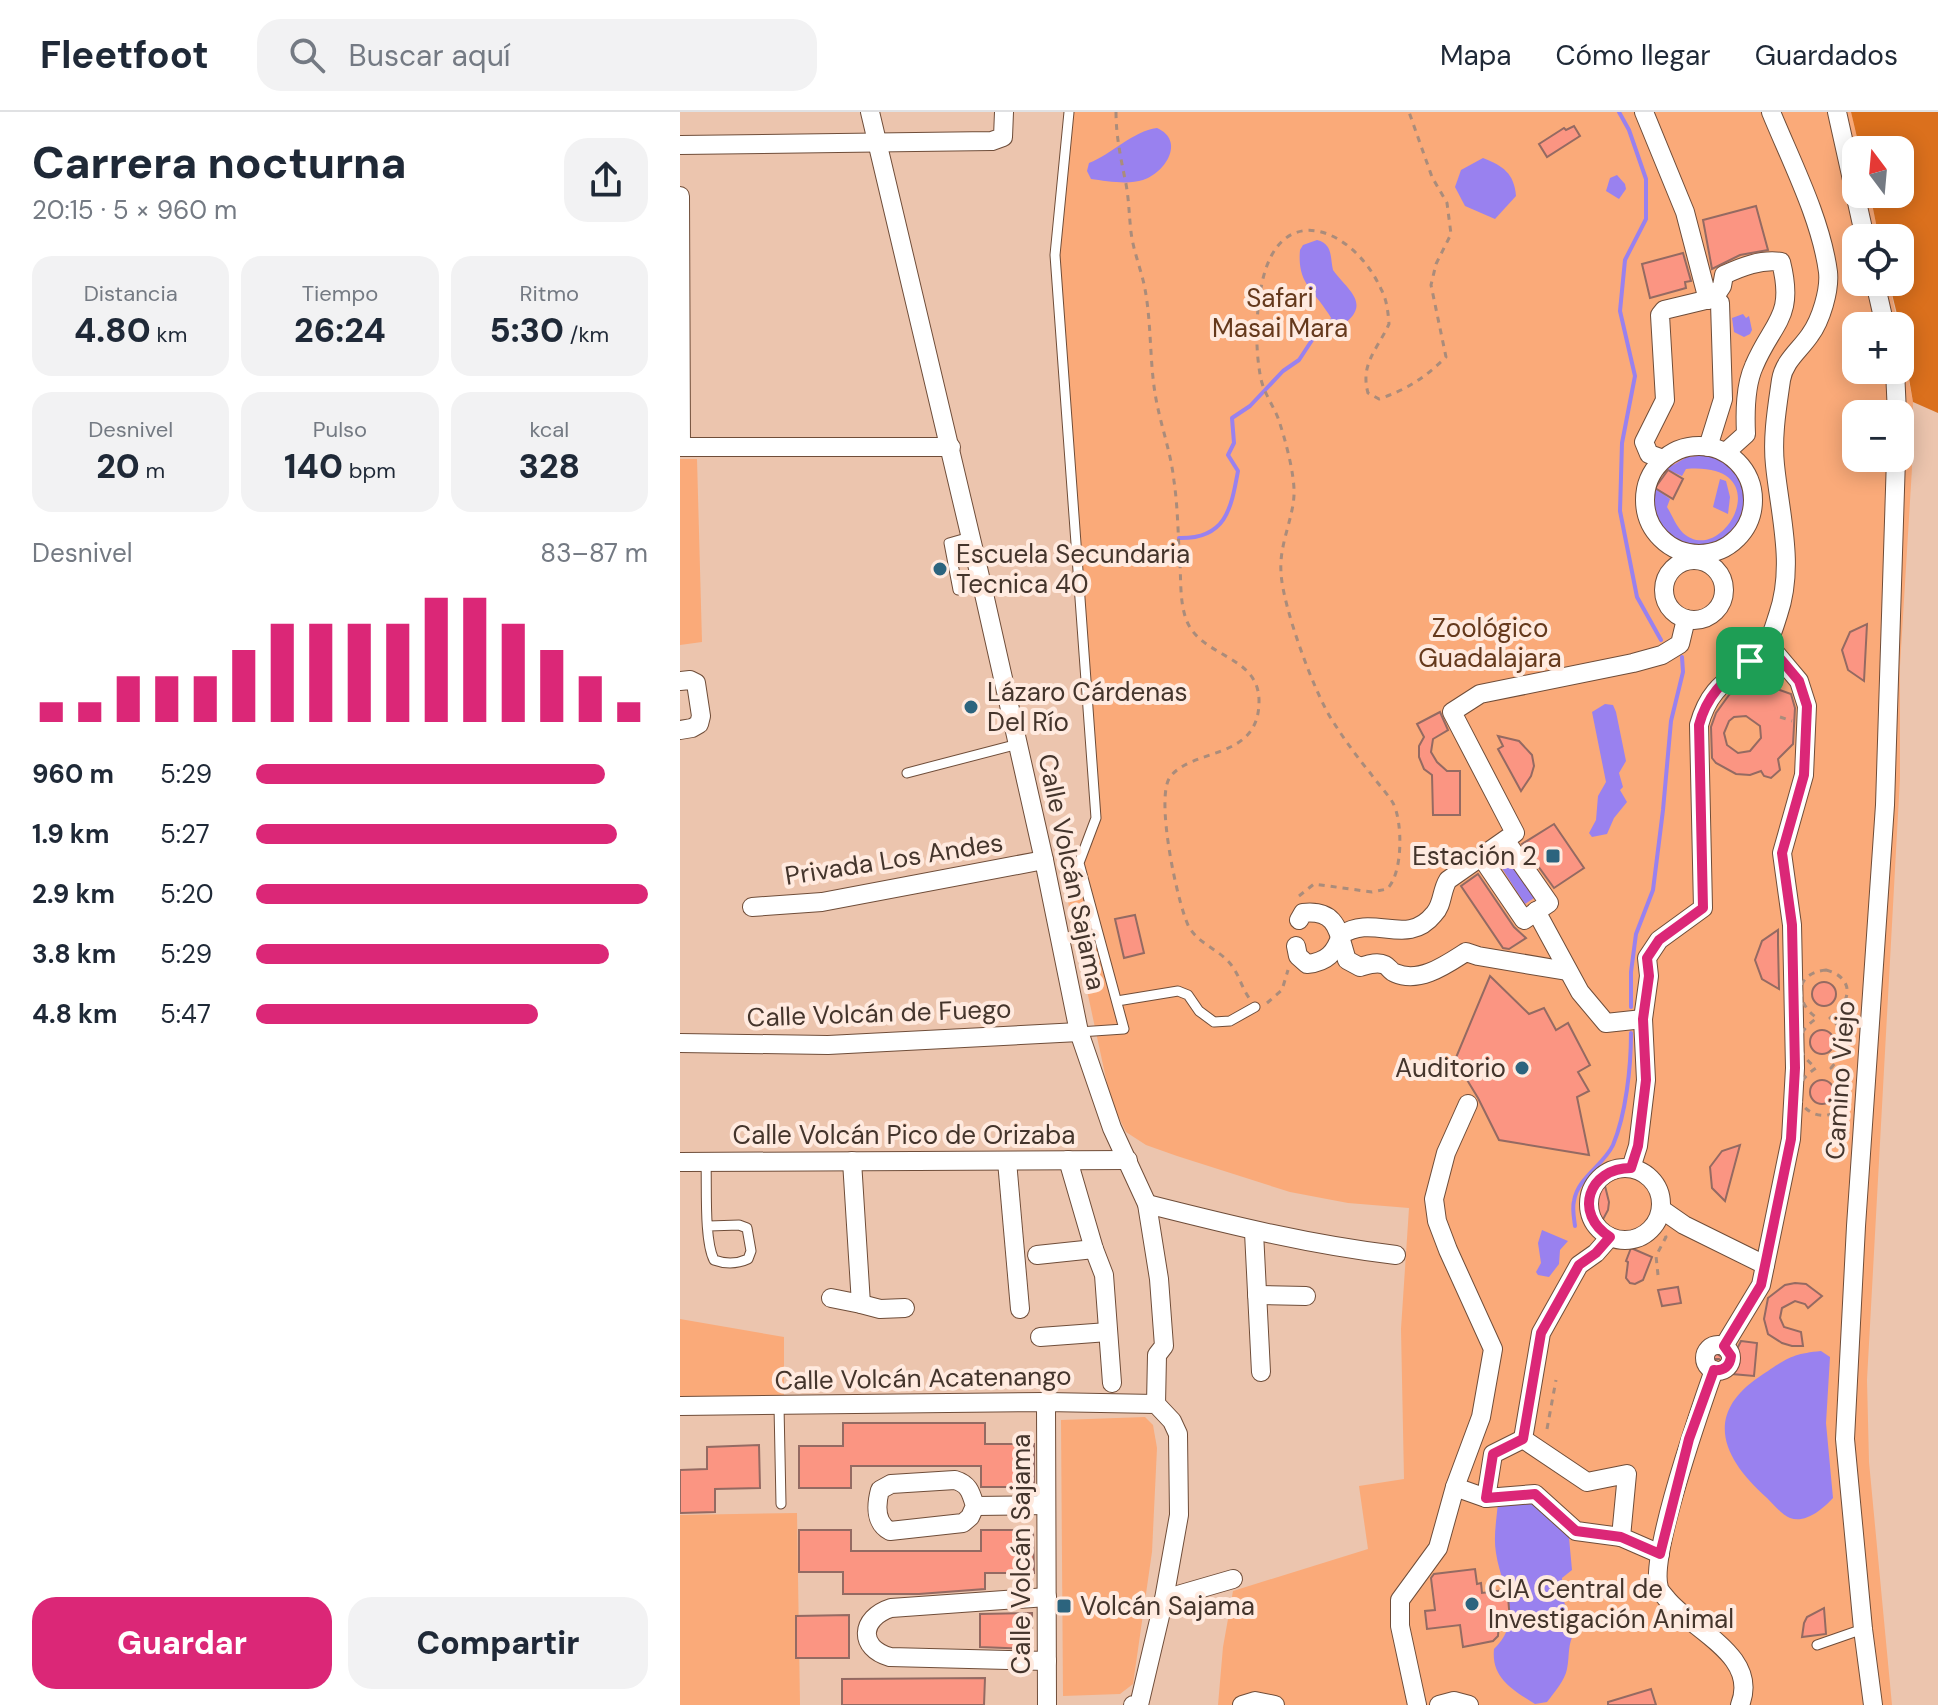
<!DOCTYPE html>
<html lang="es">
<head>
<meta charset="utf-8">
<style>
  body { margin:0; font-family:"DM Sans",sans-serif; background:#f2f2f3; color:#1f2937; height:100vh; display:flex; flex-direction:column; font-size:30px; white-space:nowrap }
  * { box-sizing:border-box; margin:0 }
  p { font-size:26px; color:#747a83 }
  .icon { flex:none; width:44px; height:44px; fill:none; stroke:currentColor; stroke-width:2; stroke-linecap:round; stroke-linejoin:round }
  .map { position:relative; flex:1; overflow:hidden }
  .details { display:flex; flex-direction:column; background:#fff; width:680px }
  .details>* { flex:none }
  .needle { width:52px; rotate:344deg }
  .controls { position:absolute; left:1162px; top:24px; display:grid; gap:16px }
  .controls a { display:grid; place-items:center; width:72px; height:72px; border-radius:16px; background:#fff; box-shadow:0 4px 20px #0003; font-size:40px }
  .pin { position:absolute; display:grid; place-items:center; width:68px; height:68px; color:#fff; margin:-34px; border-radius:16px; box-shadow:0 4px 12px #0006 }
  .round { display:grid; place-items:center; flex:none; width:84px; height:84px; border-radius:24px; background:#f2f2f3 }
  .summary { display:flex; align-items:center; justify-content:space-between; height:136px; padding:0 32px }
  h1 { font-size:44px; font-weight:800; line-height:60px }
  .metrics { display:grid; grid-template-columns:repeat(3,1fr); gap:12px; height:136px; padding:8px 32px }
  .metrics div { display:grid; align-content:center; border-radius:20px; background:#f2f2f3; text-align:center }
  .metrics b { font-size:34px; font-weight:800 }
  .metrics small { font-size:22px; font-weight:400 }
  .metrics p { font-size:22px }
  .chart { height:224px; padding:16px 32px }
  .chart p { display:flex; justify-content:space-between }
  .chart svg { width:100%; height:144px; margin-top:8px; stroke:#db2777; stroke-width:6 }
  .action { display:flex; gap:16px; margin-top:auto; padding:16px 32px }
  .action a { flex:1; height:92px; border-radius:24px; background:#db2777; color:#fff; font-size:32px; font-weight:800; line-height:92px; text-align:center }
  .action a+a { background:#f2f2f3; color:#1f2937 }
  ul { padding:0 32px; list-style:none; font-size:26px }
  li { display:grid; grid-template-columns:128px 96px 1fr; align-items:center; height:60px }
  li i { height:20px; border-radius:10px; background:#db2777 }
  header { display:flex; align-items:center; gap:48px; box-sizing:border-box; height:112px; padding:0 40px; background:#fff; border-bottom:2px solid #e0e1e3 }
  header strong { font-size:38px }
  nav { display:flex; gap:44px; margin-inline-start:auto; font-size:28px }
  .search { width:560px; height:72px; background:#f2f2f3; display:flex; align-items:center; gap:20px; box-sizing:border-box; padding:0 28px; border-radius:24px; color:#747a83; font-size:30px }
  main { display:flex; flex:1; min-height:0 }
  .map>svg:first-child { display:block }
  .green { fill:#faaa79; fill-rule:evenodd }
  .forest { fill:#db701d }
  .water { fill:#9981ef }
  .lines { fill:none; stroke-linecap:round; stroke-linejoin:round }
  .stream { stroke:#9981ef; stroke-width:4 }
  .building { fill:#fb9582; stroke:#946a62; stroke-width:2; fill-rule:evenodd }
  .lane-casing { stroke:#6f4d39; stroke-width:11 }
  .street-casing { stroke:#6f4d39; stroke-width:20 }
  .path { stroke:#aa8c7b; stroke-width:3; stroke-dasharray:6 6; stroke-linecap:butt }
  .lane { stroke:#fff; stroke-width:9 }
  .street { stroke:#fff; stroke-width:18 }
  .route-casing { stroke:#fff; stroke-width:16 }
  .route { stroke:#db2777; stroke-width:10 }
  .poi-dot { fill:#2c647e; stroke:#ffeadf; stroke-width:3 }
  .labels { text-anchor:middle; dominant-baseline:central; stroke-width:8; stroke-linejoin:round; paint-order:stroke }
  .park-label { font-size:26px; fill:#65391c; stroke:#ffeadf }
  .poi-label { font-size:26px; fill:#44352c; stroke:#ffeadf; text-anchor:start }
  .street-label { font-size:26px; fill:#44352c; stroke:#ffeadf }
</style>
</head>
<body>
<header>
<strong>Fleetfoot</strong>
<div class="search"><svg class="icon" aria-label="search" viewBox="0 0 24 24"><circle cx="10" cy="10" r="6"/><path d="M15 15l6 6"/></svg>Buscar aquí</div>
<nav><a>Mapa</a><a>Cómo llegar</a><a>Guardados</a></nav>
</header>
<main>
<section class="details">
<div class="summary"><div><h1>Carrera nocturna</h1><p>20:15 · 5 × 960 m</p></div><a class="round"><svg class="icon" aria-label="share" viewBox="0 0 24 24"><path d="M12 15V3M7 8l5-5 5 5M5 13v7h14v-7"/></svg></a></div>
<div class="metrics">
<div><p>Distancia</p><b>4.80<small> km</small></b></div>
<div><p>Tiempo</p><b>26:24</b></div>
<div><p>Ritmo</p><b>5:30<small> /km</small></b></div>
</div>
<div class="metrics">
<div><p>Desnivel</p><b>20<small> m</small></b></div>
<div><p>Pulso</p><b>140<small> bpm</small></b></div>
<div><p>kcal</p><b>328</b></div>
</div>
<div class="chart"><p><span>Desnivel</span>83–87 m</p>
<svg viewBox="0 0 160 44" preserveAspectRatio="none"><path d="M5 44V38M15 44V38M25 44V30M35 44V30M45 44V30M55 44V22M65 44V14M75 44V14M85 44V14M95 44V14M105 44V6M115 44V6M125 44V14M135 44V22M145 44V30M155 44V38"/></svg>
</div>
<ul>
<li><b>960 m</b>5:29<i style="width:89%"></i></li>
<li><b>1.9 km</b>5:27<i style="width:92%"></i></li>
<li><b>2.9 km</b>5:20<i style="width:100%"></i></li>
<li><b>3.8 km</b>5:29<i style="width:90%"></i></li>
<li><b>4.8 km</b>5:47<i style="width:72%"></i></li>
</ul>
<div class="action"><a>Guardar</a><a>Compartir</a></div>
</section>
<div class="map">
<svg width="1258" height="1593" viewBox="0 0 1258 1593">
  <rect width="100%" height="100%" fill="#ecc5ae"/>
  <!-- green -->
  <g class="green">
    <path d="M385 0H1171L1180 38H1176V82H1190L1199 126H1176V170H1209L1218 214H1176V258H1220V224L1233 290 1232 356 1220 554V666L1187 1268 1189 1350 1212 1593H538L543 1535 553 1479 688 1437 679 1374 724 1367 721 1217 729 1096 668 1091 610 1080 497 1044 466 1033 446 1020 431 990 385 776 412 706 371 144ZM1176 302H1220V346H1176Z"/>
    <polygon points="0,347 17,347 22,530 0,533"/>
    <polygon points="0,1207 104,1225 104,1284 0,1286"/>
    <polygon points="465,1305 473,1313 477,1336 472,1440 453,1572 440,1582 383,1584 381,1308"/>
    <polygon points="117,1401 120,1593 0,1593 0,1403"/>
  </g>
  <!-- forest -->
  <polygon class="forest" points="1171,0 1258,0 1258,301 1233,290 1220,214 1209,170 1220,170 1220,126 1199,126 1190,82 1220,82 1220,38 1180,38"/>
  <!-- water -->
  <g class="water">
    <path d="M477 16C506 29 485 61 463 68 448 73 426 69 411 67L407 59 409 51C432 42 453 19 477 16Z"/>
    <path d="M803 46C823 54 834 61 836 84L815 107 785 94 775 75 781 58Z"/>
    <polygon points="937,63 945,72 946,77 939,87 926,79 930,66"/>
    <path d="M637 128C653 132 650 145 653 158 666 177 694 192 661 214 652 210 653 208 648 201 633 177 617 171 620 138L623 133Z"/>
    <polygon points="1063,202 1066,206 1069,204 1072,218 1070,222 1064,225 1054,220 1052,206"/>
    <path d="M1027 343C1044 348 1058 357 1064 374 1091 447 957 461 975 376L990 387 987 395C992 403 996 414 1003 421 1043 457 1102 349 1006 357L1002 364 986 357 1007 345Z"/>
    <polygon points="1040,367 1046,369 1050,385 1048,402 1033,395"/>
    <polygon points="925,592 933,593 936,600 946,649 939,661 943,675 940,678 947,690 934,706 927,722 912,725 909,721 916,708 918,684 926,670 912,600"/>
    <polygon points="829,749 854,786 845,792 821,755"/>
    <polygon points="862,1118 888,1129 880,1138 879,1152 869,1165 858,1163 856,1160 861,1151 858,1131"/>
    <path d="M1141 1239 1150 1245 1146 1311 1153 1386C1143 1397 1125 1412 1110 1406 1102 1403 1093 1392 1087 1386 1043 1347 1023 1303 1079 1265 1105 1248 1109 1242 1141 1239Z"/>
    <path d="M852 1386 888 1415 892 1458 882 1466 883 1487 895 1519C887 1533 890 1542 887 1557 885 1568 874 1581 867 1590L855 1592C833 1578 811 1566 814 1537 845 1508 821 1475 816 1441 813 1424 817 1406 818 1389Z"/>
  </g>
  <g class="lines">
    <!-- stream -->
    <g class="stream">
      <polyline points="939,0 949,18 966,67 966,107 945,148 940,199 955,264 942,331 940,399 957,485 981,528"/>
      <path d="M499 426C546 427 551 397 558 359L548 343 554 331 552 306 570 294 603 259 619 248 636 222 652 208"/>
      <polyline points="951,895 951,860 956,822 973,778 983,698 991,609 1003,560 1002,545"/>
      <path d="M895 1114C894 1106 892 1096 894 1089 898 1065 923 1054 933 1033 946 1002 951 955 951 921"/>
    </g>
  </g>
  <!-- building -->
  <g class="building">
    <polygon points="894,14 900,24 867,45 859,32 884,16 886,18"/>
    <polygon points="1076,94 1088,138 1060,143 1032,157 1023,108"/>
    <polygon points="1003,141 1011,169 1005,170 1006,176 970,186 962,152"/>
    <polygon points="988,358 1003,367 993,387 975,376"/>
    <polygon points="1187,512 1184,569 1168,558 1162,538 1170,520"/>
    <path d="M1065 570H1077L1111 582 1115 596 1113 632 1098 647 1100 658 1091 666 1084 664 1081 659 1070 663 1056 662 1036 651 1032 646 1031 615 1036 601 1049 583ZM1066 604 1080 614 1081 626 1070 639 1058 641 1047 633 1044 621 1049 609 1054 605Z"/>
    <polygon points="760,600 768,618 753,627 751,640 757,650 767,659 780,659 780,703 753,703 752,663 744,657 739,645 739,634 744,625 737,612"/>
    <polygon points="818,624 839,629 852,643 854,654 851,664 841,679 818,637 823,634"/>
    <polygon points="874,712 904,756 874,776 842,732"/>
    <polygon points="798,762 834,815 846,826 829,837 823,836 781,774"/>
    <polygon points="455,803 464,841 444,846 435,807"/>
    <polygon points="1098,818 1098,832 1099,877 1082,867 1075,848 1082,829"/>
    <polygon points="810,864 849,902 864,896 876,918 888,911 910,953 898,960 909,979 897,985 909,1043 819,1028 798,986 775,948"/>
    <circle cx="1144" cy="882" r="12"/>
    <circle cx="1142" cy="930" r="12"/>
    <circle cx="1142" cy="980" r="12"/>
    <polygon points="1060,1033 1045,1089 1032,1076 1030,1055 1042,1039"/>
    <polygon points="923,1066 929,1090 928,1098 921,1111 916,1088"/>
    <polygon points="951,1136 972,1145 963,1168 955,1172 950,1171 946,1166 948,1150 946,1149"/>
    <polygon points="1115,1171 1126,1172 1142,1184 1128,1196 1125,1192 1115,1189 1102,1196 1100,1206 1104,1215 1121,1220 1123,1234 1112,1234 1102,1231 1088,1222 1084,1207 1088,1186 1105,1173"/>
    <polygon points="998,1175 1001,1191 982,1194 978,1178"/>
    <polygon points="1061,1229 1077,1231 1074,1264 1052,1262 1053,1253 1045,1253 1039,1247 1030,1247 1033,1239 1043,1246 1054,1243"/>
    <polygon points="163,1311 305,1311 305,1332 354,1332 354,1375 301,1375 301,1354 171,1354 171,1376 119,1376 119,1334 163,1334"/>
    <polygon points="79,1333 80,1376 35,1377 35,1400 0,1401 0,1358 27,1357 27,1335"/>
    <polygon points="119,1418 171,1418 171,1439 301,1439 301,1418 353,1418 354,1461 305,1461 305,1477 239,1482 163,1482 163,1460 119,1460"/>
    <polygon points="795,1457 797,1472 801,1471 802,1481 818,1479 818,1487 828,1485 830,1508 819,1509 818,1524 813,1529 783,1535 780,1513 747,1517 745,1499 755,1498 751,1466 754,1462"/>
    <polygon points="1144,1496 1146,1522 1122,1525 1124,1511 1127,1505"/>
    <polygon points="352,1501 352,1537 300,1535 300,1502"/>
    <polygon points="169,1503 169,1546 116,1546 116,1504"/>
    <polygon points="305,1566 304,1593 162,1593 162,1567"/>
    <polygon points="971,1577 976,1593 928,1593 928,1590"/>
  </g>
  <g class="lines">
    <defs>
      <g id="lane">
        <polyline points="389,0 375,143 416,706 399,751 444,917 399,920"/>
        <polyline points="290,425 269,431 278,478 302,473"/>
        <polyline points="227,661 338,632"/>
        <polyline points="437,889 498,879 508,883 519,899 534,910 550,909 575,895"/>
        <path d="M26 1050C27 1075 24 1128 34 1148 45 1152 57 1152 68 1147L71 1139 67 1116 59 1113 29 1114"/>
        <polyline points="99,1294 101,1392"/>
        <polyline points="1137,1533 1183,1517"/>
      </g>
      <g id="street">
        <polyline points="190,0 302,473 364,748 399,920 432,1016 467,1092 479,1167 484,1234 477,1243 476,1292"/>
        <polyline points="964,0 1005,100 1028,188"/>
        <polyline points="1157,0 1185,126"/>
        <polyline points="0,33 312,29 323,25 324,0"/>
        <polyline points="0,84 1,335"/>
        <polyline points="1195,170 1205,214"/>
        <polyline points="1215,258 1217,302"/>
        <circle cx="1019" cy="388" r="54"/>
        <polyline points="0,335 271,335"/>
        <polyline points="1028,335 1043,287 1040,191 1034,186"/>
        <path d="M983 347 969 342 964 330 985 288 980 203 984 198 1034 186 1042 174 1044 163C1061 155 1081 147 1101 150 1115 206 1093 209 1074 254 1065 274 1065 300 1066 322L1046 340"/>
        <circle cx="1014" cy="478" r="30"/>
        <polyline points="0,569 10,568 16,571 21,604 19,612 12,616 0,618"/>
        <polygon points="830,735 869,791 844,808 806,752"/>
        <polyline points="72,795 142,790 364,748"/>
        <polyline points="856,799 900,880 926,911 963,907"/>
        <path d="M619 808 623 801C659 797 658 822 667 848L680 855C687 853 697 849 705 853 709 855 711 860 715 861 740 872 767 852 786 840L798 844 887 859"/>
        <path d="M616 834 618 844 627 852C647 850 655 841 661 823 694 801 727 836 754 802 763 793 761 779 768 768L835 721 772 600 800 582 953 551 982 543 1000 532 1006 507"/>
        <polyline points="0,931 148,933 399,920"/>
        <polyline points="388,1048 414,1137 424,1163 432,1271"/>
        <polyline points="327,1049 340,1197"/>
        <polyline points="0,1050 448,1048"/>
        <circle cx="945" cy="1092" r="36"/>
        <path d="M951 1056 958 1034 966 968 963 907 969 864 967 846 979 828 1023 796 1019 613C1033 562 1063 567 1087 531 1092 524 1095 512 1098 503 1115 454 1100 403 1095 353 1092 325 1097 296 1101 268 1104 249 1120 238 1130 223 1141 208 1150 178 1148 160 1141 107 1111 49 1091 0"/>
        <path d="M467 1092C550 1113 631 1133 716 1143"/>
        <polyline points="981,1097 1004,1113 1085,1153"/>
        <polyline points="574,1120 581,1260"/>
        <polyline points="930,1125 916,1141 899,1153 861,1221 843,1327 907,1370 947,1362 941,1425 980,1442"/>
        <polyline points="357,1143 414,1137"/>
        <polyline points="577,1183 626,1184"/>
        <polyline points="151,1186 181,1192 172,1049"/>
        <polyline points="181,1192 200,1197 225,1196"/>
        <polyline points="360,1225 428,1220"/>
        <circle cx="1038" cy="1246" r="13"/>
        <polyline points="1044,1234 1081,1173 1111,1027 1115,956 1112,813 1102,741 1124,663 1127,594 1119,569 1087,531"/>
        <path d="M1034 1258C1021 1295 969 1443 979 1476 980 1480 984 1483 986 1486 1011 1518 1080 1543 1060 1593"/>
        <polyline points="366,1290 367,1593"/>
        <polyline points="0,1294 366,1290 476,1292 492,1309 498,1322 499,1403 484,1487 459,1593 453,1593"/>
        <path d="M275 1368C289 1372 291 1381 295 1394L290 1405 283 1411 210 1419C195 1411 196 1393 200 1378L211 1372Z"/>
        <polyline points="775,1375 806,1386 855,1382 896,1419 941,1425"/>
        <polyline points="806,1386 813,1342 843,1327"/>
        <polyline points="295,1394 366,1393"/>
        <path d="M367 1485 211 1496C180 1506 178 1536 210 1545L367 1549"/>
        <polyline points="484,1487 553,1467"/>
        <polyline points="562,1593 575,1589 595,1593"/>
        <polyline points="737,1593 720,1514 720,1488 758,1436 775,1375 801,1305 813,1237 768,1138 757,1109 754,1087 766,1041 788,992"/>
        <polyline points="759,1593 774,1589 789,1593"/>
        <polyline points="1193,1593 1183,1517 1165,1327 1176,1114 1205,693 1216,346"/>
      </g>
    </defs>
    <!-- lane casing -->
    <use href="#lane" class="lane-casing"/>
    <!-- street casing -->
    <use href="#street" class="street-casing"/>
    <!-- path -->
    <g class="path">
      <path d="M436 0C436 25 441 47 446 72 449 88 449 103 451 120 453 137 460 155 464 172 472 210 469 249 476 287 481 314 491 341 494 369 498 396 498 426 500 453 501 471 500 490 506 507 520 546 578 542 579 588 580 649 513 635 490 665 475 686 497 789 508 813 517 832 540 837 552 854 559 863 562 876 569 886"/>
      <polyline points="1100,605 1112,609"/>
      <path d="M619 784 634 772 692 780 707 777C723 762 723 710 713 691 707 681 698 672 691 662 677 645 664 627 652 608 634 580 602 493 601 460 599 433 613 407 614 383 615 363 605 326 598 306 592 291 582 278 580 262 575 233 576 199 582 171 600 85 674 117 701 177 707 188 708 200 709 212 697 238 680 252 688 281L699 287C726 278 746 265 766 245L751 173 756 152 771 122 767 91 752 65 729 0"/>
      <path d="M1146 858C1176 866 1171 891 1150 906 1172 925 1169 935 1151 956 1161 965 1170 975 1164 989 1148 1025 1090 986 1136 956 1114 938 1113 923 1137 906 1114 890 1114 861 1146 858Z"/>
      <polyline points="587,891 602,878 608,858"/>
      <polyline points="978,1163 976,1144 986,1125 985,1122"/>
      <polyline points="867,1317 876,1268"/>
    </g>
    <!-- lane -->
    <use href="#lane" class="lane"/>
    <!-- street -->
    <use href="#street" class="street"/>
  </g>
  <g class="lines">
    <defs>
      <path id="route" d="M1087 531 1119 569 1127 594 1124 663 1102 741 1112 813 1115 956 1111 1027 1081 1173 1044 1234 1051 1244C1050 1254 1044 1259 1034 1258L1009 1327 980 1442 941 1425 896 1419 855 1382 806 1386 813 1342 843 1327 861 1221 899 1153 916 1141 930 1125C893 1102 908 1056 951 1056L958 1034 966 968 963 907 969 864 967 846 979 828 1023 796 1019 613C1030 571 1059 560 1087 531Z"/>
    </defs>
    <!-- route casing -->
    <use href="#route" class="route-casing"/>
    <!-- route -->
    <use href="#route" class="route"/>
  </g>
  <!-- markers -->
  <g class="poi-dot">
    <circle cx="260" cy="457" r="8"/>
    <circle cx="291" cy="595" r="8"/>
    <rect x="865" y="736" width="16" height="16" rx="4"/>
    <circle cx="842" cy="956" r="8"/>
    <circle cx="792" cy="1492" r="8"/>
    <rect x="376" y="1486" width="16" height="16" rx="4"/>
  </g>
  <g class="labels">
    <!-- park labels -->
    <g class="park-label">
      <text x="600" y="186">Safari<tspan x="600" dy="30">Masai Mara</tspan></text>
      <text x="810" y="516">Zoológico<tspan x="810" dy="30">Guadalajara</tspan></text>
    </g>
    <!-- poi labels -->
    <g class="poi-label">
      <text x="276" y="442">Escuela Secundaria<tspan x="276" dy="30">Tecnica 40</tspan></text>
      <text x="307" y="580">Lázaro Cárdenas<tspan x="307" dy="30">Del Río</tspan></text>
      <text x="857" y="744" text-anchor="end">Estación 2</text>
      <text x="826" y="956" text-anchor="end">Auditorio</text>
      <text x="808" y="1477">CIA Central de<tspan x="808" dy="30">Investigación Animal</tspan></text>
      <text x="400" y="1494">Volcán Sajama</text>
    </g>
    <!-- street labels -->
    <g class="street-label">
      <text transform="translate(214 747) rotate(-9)">Privada Los Andes</text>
      <text transform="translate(392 760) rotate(78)">Calle Volcán Sajama</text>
      <text transform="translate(199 901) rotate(-2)">Calle Volcán de Fuego</text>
      <text transform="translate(1160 968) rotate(-86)">Camino Viejo</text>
      <text x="224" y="1023">Calle Volcán Pico de Orizaba</text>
      <text transform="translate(243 1266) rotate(-1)">Calle Volcán Acatenango</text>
      <text transform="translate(341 1442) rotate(-90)">Calle Volcán Sajama</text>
    </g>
  </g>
</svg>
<div class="controls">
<a><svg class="needle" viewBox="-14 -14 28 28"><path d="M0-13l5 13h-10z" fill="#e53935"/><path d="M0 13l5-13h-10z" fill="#747a83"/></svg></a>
<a><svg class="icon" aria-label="locate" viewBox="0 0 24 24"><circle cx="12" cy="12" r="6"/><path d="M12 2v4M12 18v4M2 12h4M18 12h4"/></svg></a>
<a>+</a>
<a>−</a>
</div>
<div class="pin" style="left:1070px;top:549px;background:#1e9e55"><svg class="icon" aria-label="arrive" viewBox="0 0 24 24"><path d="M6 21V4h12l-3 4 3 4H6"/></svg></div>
</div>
</main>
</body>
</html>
